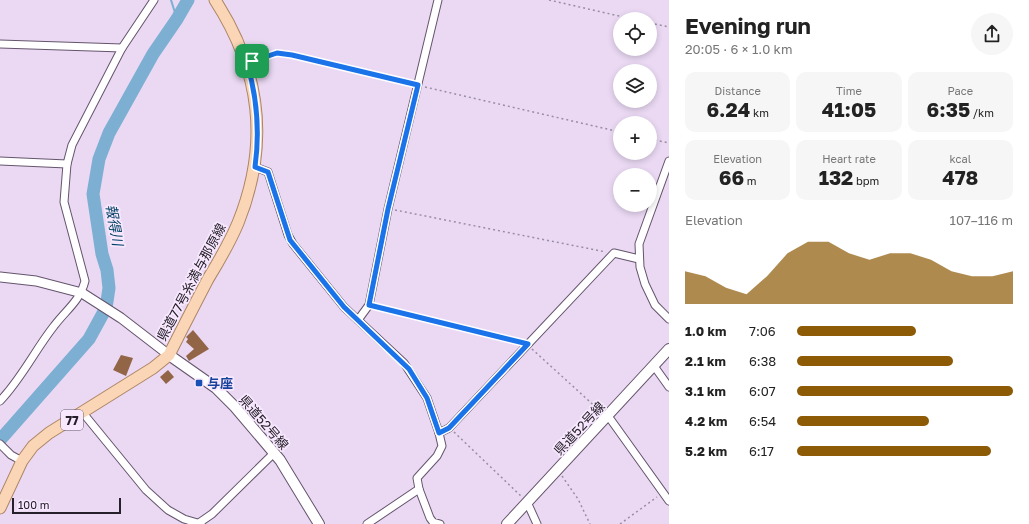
<!DOCTYPE html>
<html lang="en">
<head>
<meta charset="utf-8">
<style>
  body { margin:0; font-family:"Golos Text","Noto Sans JP",sans-serif; background:#f6f6f6; color:#222; height:100vh; display:flex; flex-direction:column; font-size:15px; white-space:nowrap }
  * { box-sizing:border-box; margin:0 }
  p { font-size:13px; color:#767676 }
  .icon { flex:none; width:22px; height:22px; fill:none; stroke:currentColor; stroke-width:2; stroke-linecap:round; stroke-linejoin:round }
  .map { position:relative; flex:1; overflow:hidden }
  .details { display:flex; flex-direction:column; background:#fff; width:360px }
  .details>* { flex:none }
  .buttons { position:absolute; left:613px; top:12px; display:grid; gap:8px }
  .buttons a { display:grid; place-items:center; width:44px; height:44px; border-radius:50%; background:#fff; box-shadow:0 2px 6px #0003; font-size:20px }
  .scale { position:absolute; left:12px; bottom:10px; width:109px; box-sizing:border-box; padding-left:4px; border:2px solid #26202a; border-top:0; font-size:11px; line-height:14px; white-space:nowrap; color:#26202a; -webkit-text-stroke:3px #f7e8fe; paint-order:stroke }
  .pin { position:absolute; display:grid; place-items:center; width:34px; height:34px; color:#fff; margin:-17px; border-radius:8px; box-shadow:0 2px 6px #0006 }
  .round { display:grid; place-items:center; flex:none; width:42px; height:42px; border-radius:21px; background:#f6f6f6 }
  .overview { display:flex; align-items:center; justify-content:space-between; height:68px; padding:0 16px }
  h1 { font-size:22px; font-weight:700; line-height:30px }
  .figures { display:grid; grid-template-columns:repeat(3,1fr); gap:6px; height:68px; padding:4px 16px }
  .figures div { display:grid; align-content:center; border-radius:10px; background:#f6f6f6; text-align:center }
  .figures b { font-size:20px; font-weight:700 }
  .figures small { font-size:11px; font-weight:400 }
  .figures p { font-size:11px }
  .chart { height:112px; padding:8px 16px }
  .chart p { display:flex; justify-content:space-between }
  .chart svg { width:100%; height:72px; margin-top:4px; fill:#8d5a06; opacity:.7 }
  ul { padding:0 16px; list-style:none; font-size:13px }
  li { display:grid; grid-template-columns:64px 48px 1fr; align-items:center; height:30px }
  li i { height:10px; border-radius:5px; background:#8d5a06 }
  main { display:flex; flex:1; min-height:0 }
  .map>svg:first-child { display:block }
  .lines { fill:none; stroke-linecap:round; stroke-linejoin:round }
  .stream { stroke:#7cafd1; stroke-width:2 }
  .river { stroke:#7cafd1; stroke-width:13 }
  .building { fill:#926547 }
  .minor-casing { stroke:#64546c; stroke-width:9 }
  .tertiary-casing { stroke:#64546c; stroke-width:11 }
  .secondary-casing { stroke:#64546c; stroke-width:12 }
  .primary-casing { stroke:#ad8565; stroke-width:13 }
  .path { stroke:#9a8da1; stroke-width:1.5; stroke-dasharray:2 3; stroke-linecap:butt }
  .minor { stroke:#fff; stroke-width:7 }
  .tertiary { stroke:#fff; stroke-width:9 }
  .secondary { stroke:#fff; stroke-width:10 }
  .primary { stroke:#fad6b6; stroke-width:11 }
  .route-casing { stroke:#fff; stroke-width:8 }
  .route { stroke:#1a73e8; stroke-width:5 }
  .transit-dot { fill:#1a4fb4; stroke:#f7e8fe; stroke-width:1.5 }
  .labels { text-anchor:middle; dominant-baseline:central; stroke-width:3.5; stroke-linejoin:round; paint-order:stroke }
  .shield { fill:#f7e8fe; stroke:#655c6a; stroke-width:1 }
  .shield-label { font-size:12px; font-weight:bold; fill:#26202a }
  .street-label { font-size:13px; fill:#26202a; stroke:#f7e8fe }
  .transit-label { font-size:13px; font-weight:bold; fill:#164399; stroke:#f7e8fe; text-anchor:start }
  .water-label { font-size:14px; font-style:italic; fill:#004163; stroke:#f7e8fe }
</style>
</head>
<body>
<main>
<div class="map">
<svg width="669" height="524" viewBox="0 0 669 524">
  <rect width="100%" height="100%" fill="#ebd9f4"/>
  <g class="lines">
    <!-- stream -->
    <polyline class="stream" points="171,0 177,19"/>
    <!-- river -->
    <polyline class="river" points="0,440 89,339 106,308 109,288 107,270 102,254 93,194 99,159 109,133 153,54 177,19 188,0"/>
  </g>
  <!-- building -->
  <g class="building">
    <polygon points="164,320 174,326 166,340 156,335"/>
    <polygon points="193,330 209,349 189,361 186,356 194,349 186,342 188,339 186,337"/>
    <polygon points="121,355 133,358 126,376 113,370"/>
    <polygon points="168,370 174,377 166,384 160,377"/>
  </g>
  <g class="lines">
    <defs>
      <g id="minor">
        <polyline points="0,44 122,48"/>
        <polyline points="0,161 67,164"/>
        <polyline points="669,161 639,244 640,267 645,284 655,305 669,319"/>
        <polyline points="255,167 268,172 288,235 293,244 344,307 404,363 427,398 439,433 442,446 437,456 417,478 419,489 430,518 433,522 440,524"/>
        <polyline points="358,320 369,305 388,209 438,0"/>
        <polyline points="654,366 669,387"/>
        <path d="M0 401C22 378 35 350 54 326 66 310 80 301 85 281L64 202 67 164 72 145 122 48 154 0"/>
        <polyline points="83,413 146,490 168,510 184,519 201,524"/>
        <polyline points="607,417 611,420 669,501"/>
        <polyline points="439,433 449,428 614,253 639,259"/>
        <polyline points="0,444 11,455 22,461"/>
        <polyline points="527,502 537,524"/>
        <polyline points="199,523 212,514 274,453"/>
        <polyline points="367,524 419,489"/>
      </g>
      <polyline id="tertiary" points="0,277 36,281 82,293 121,318 169,355"/>
      <g id="secondary">
        <polyline points="169,355 216,388 235,407 280,460 319,524"/>
        <polyline points="507,524 669,349"/>
      </g>
      <path id="primary" d="M0 508 22 461 33 446 49 433 153 368 169 355C182 329 195 304 208 279 219 261 230 242 238 223 270 144 261 71 215 0"/>
    </defs>
    <!-- minor casing -->
    <use href="#minor" class="minor-casing"/>
    <!-- tertiary casing -->
    <use href="#tertiary" class="tertiary-casing"/>
    <!-- secondary casing -->
    <use href="#secondary" class="secondary-casing"/>
    <!-- primary casing -->
    <use href="#primary" class="primary-casing"/>
    <!-- path -->
    <g class="path">
      <polyline points="549,0 632,19"/>
      <polyline points="650,23 669,27"/>
      <polyline points="254,61 277,53 283,53 412,84"/>
      <polyline points="425,87 620,132"/>
      <polyline points="650,139 669,143"/>
      <polyline points="395,210 606,252"/>
      <polyline points="376,307 520,343"/>
      <polyline points="532,349 600,411"/>
      <polyline points="454,432 522,497"/>
      <polyline points="562,476 578,499 590,524"/>
      <polyline points="620,524 657,497"/>
    </g>
    <!-- minor -->
    <use href="#minor" class="minor"/>
    <!-- tertiary -->
    <use href="#tertiary" class="tertiary"/>
    <!-- secondary -->
    <use href="#secondary" class="secondary"/>
    <!-- primary -->
    <use href="#primary" class="primary"/>
  </g>
  <g class="lines">
    <defs>
      <path id="route" d="M277 53 292 55 418 85 388 209 369 305 528 344 449 428 439 433 427 398 409 369 344 307 290 240 268 172 255 167C260 131 257 97 247 63Z"/>
    </defs>
    <!-- route casing -->
    <use href="#route" class="route-casing"/>
    <!-- route -->
    <use href="#route" class="route"/>
  </g>
  <!-- markers -->
  <rect class="transit-dot" x="195" y="379" width="8" height="8" rx="2"/>
  <g class="labels">
    <!-- shield labels -->
    <rect class="shield" x="61" y="410" width="22" height="20" rx="3"/>
    <g class="shield-label">
      <text x="72" y="420">77</text>
    </g>
    <!-- street labels -->
    <g class="street-label">
      <text transform="translate(191 282) rotate(-62)">県道77号糸満与那原線</text>
      <text transform="translate(264 422) rotate(49)">県道52号線</text>
      <text transform="translate(579 428) rotate(-47)">県道52号線</text>
    </g>
    <!-- transit labels -->
    <g class="transit-label">
      <text x="207" y="383">与座</text>
    </g>
    <!-- water labels -->
    <g class="water-label">
      <text transform="translate(115 225) rotate(80)">報得川</text>
    </g>
  </g>
</svg>
<div class="buttons">
<a><svg class="icon" aria-label="locate" viewBox="0 0 24 24"><circle cx="12" cy="12" r="6"/><path d="M12 2v4M12 18v4M2 12h4M18 12h4"/></svg></a>
<a><svg class="icon" aria-label="layers" viewBox="0 0 24 24"><path d="M12 4l9 5-9 5-9-5zM3 14l9 5 9-5"/></svg></a>
<a>+</a>
<a>−</a>
</div>
<div class="scale">100 m</div>
<div class="pin" style="left:252px;top:61px;background:#1e9e55"><svg class="icon" aria-label="arrive" viewBox="0 0 24 24"><path d="M6 21V4h12l-3 4 3 4H6"/></svg></div>
</div>
<section class="details">
<div class="overview"><div><h1>Evening run</h1><p>20:05 · 6 × 1.0 km</p></div><a class="round"><svg class="icon" aria-label="share" viewBox="0 0 24 24"><path d="M12 15V3M7 8l5-5 5 5M5 13v7h14v-7"/></svg></a></div>
<div class="figures">
<div><p>Distance</p><b>6.24<small> km</small></b></div>
<div><p>Time</p><b>41:05</b></div>
<div><p>Pace</p><b>6:35<small> /km</small></b></div>
</div>
<div class="figures">
<div><p>Elevation</p><b>66<small> m</small></b></div>
<div><p>Heart rate</p><b>132<small> bpm</small></b></div>
<div><p>kcal</p><b>478</b></div>
</div>
<div class="chart"><p><span>Elevation</span>107–116 m</p>
<svg viewBox="0 0 160 44" preserveAspectRatio="none"><path d="M0 44V24L10 27L20 34L30 38L40 27L50 13L60 6L70 6L80 13L90 17L100 13L110 13L120 17L130 24L140 27L150 27L160 24V44z"/></svg>
</div>
<ul>
<li><b>1.0 km</b>7:06<i style="width:55%"></i></li>
<li><b>2.1 km</b>6:38<i style="width:72%"></i></li>
<li><b>3.1 km</b>6:07<i style="width:100%"></i></li>
<li><b>4.2 km</b>6:54<i style="width:61%"></i></li>
<li><b>5.2 km</b>6:17<i style="width:90%"></i></li>
</ul>
</section>
</main>
</body>
</html>
